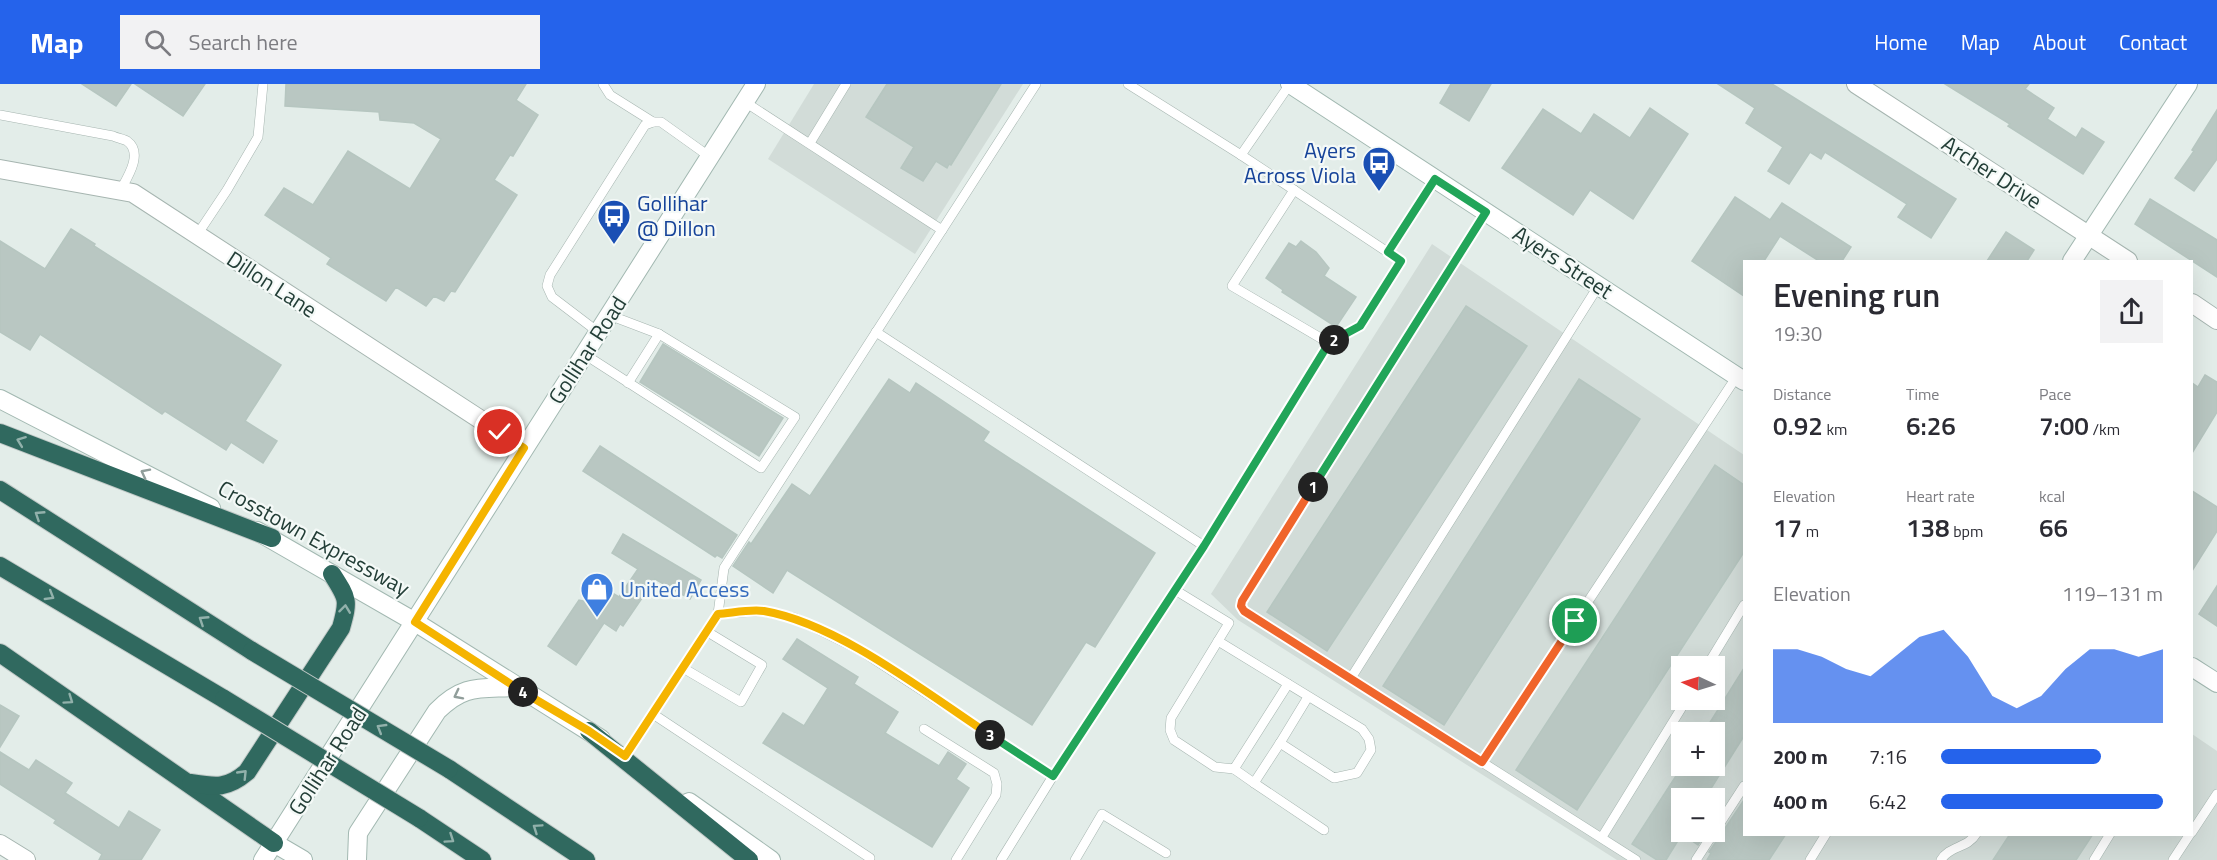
<!DOCTYPE html>
<html lang="en">
<head>
<meta charset="utf-8">
<style>
  body { margin:0; font-family:"Titillium Web",sans-serif; background:#f2f2f3; color:#2b2b33; height:100vh; display:flex; flex-direction:column; font-size:22px; white-space:nowrap }
  * { box-sizing:border-box; margin:0 }
  p { font-size:20px; color:#7c7c81 }
  .icon { flex:none; width:33px; height:33px; fill:none; stroke:currentColor; stroke-width:2; stroke-linecap:round; stroke-linejoin:round }
  .map { position:relative; flex:1; overflow:hidden }
  .drawer { position:absolute; left:1743px; top:176px; width:450px; height:576px; display:flex; flex-direction:column; background:#fff; border-radius:0px; box-shadow:0 6px 24px #0002 }
  .drawer>* { flex:none }
  .needle { width:39px; rotate:274deg }
  .buttons { position:absolute; left:1671px; top:572px; display:grid; gap:12px }
  .buttons a { display:grid; place-items:center; width:54px; height:54px; border-radius:0px; background:#fff; box-shadow:0 6px 24px #0002; font-size:30px }
  .pin { position:absolute; display:grid; place-items:center; width:51px; height:51px; color:#fff; margin:-26px; border:3px solid #fff; border-radius:50%; box-shadow:0 2px 6px #0007 }
  .km { position:absolute; width:30px; height:30px; margin:-15px; border-radius:50%; background:#222; color:#fff; font-size:16px; line-height:30px; text-align:center }
  .round { display:grid; place-items:center; flex:none; width:63px; height:63px; border-radius:0px; background:#f2f2f3 }
  .overview { display:flex; align-items:center; justify-content:space-between; height:102px; padding:0 30px }
  h1 { font-size:33px; font-weight:600; line-height:45px }
  .stats { display:grid; grid-template-columns:repeat(3,1fr); gap:9px; height:102px; padding:6px 30px }
  .stats div { display:grid; align-content:center }
  .stats b { font-size:26px; font-weight:600 }
  .stats small { font-size:16px; font-weight:400 }
  .stats p { font-size:16px }
  .chart { height:168px; padding:12px 30px }
  .chart p { display:flex; justify-content:space-between }
  .chart svg { width:100%; height:108px; margin-top:6px; fill:#2563eb; opacity:.7 }
  ul { padding:0 30px; list-style:none; font-size:20px }
  li { display:grid; grid-template-columns:96px 72px 1fr; align-items:center; height:45px }
  li i { height:15px; border-radius:8px; background:#2563eb }
  header { display:flex; align-items:center; gap:36px; box-sizing:border-box; height:84px; padding:0 30px; background:#2563eb; color:#fff }
  header strong { font-size:28px }
  nav { display:flex; gap:33px; margin-inline-start:auto; font-size:21px }
  .search { width:420px; height:54px; background:#f2f2f3; display:flex; align-items:center; gap:15px; box-sizing:border-box; padding:0 21px; border-radius:0px; color:#7c7c81; font-size:22px }
  .map>svg:first-child { display:block }
  .built { fill:#d2dcd8; fill-rule:evenodd }
  .building { fill:#b9c7c2; stroke:#b6c6c0; stroke-width:1.5 }
  .lines { fill:none; stroke-linecap:round; stroke-linejoin:round }
  .lane-casing { stroke:#a6b5b0; stroke-width:10 }
  .street-casing { stroke:#a6b5b0; stroke-width:20 }
  .secondary-casing { stroke:#a2b8b1; stroke-width:20 }
  .highway-casing { stroke:#c1c9c7; stroke-width:20 }
  .lane { stroke:#fff; stroke-width:9 }
  .street { stroke:#fff; stroke-width:18 }
  .secondary { stroke:#fff; stroke-width:18 }
  .highway { stroke:#30695f; stroke-width:18 }
  .highway-bridge-casing { stroke:#c1c9c7; stroke-width:20; stroke-linecap:butt }
  .highway-bridge { stroke:#30695f; stroke-width:18 }
  .oneway { stroke:#92b1ab }
  .oneway2 { stroke:#919e9b }
  .split-1-casing { stroke:#fff; stroke-width:12 }
  .split-2-casing { stroke:#fff; stroke-width:12 }
  .split-3-casing { stroke:#fff; stroke-width:12 }
  .split-4-casing { stroke:#fff; stroke-width:12 }
  .split-5-casing { stroke:#fff; stroke-width:12 }
  .split-1 { stroke:#f0652b; stroke-width:8 }
  .split-2 { stroke:#22a559; stroke-width:8 }
  .split-3 { stroke:#22a559; stroke-width:8 }
  .split-4 { stroke:#f5b400; stroke-width:8 }
  .split-5 { stroke:#f5b400; stroke-width:8 }
  .labels { text-anchor:middle; dominant-baseline:central; stroke-width:4.5; stroke-linejoin:round; paint-order:stroke }
  .transit-label { font-size:22px; fill:#164399; stroke:#f4f9f7; text-anchor:end }
  .street-label { font-size:22px; fill:#233e37; stroke:#f4f9f7 }
  .shop-label { font-size:22px; fill:#366cbe; stroke:#f4f9f7; text-anchor:start }
</style>
</head>
<body>
<header>
<strong>Map</strong>
<div class="search"><svg class="icon" aria-label="search" viewBox="0 0 24 24"><circle cx="10" cy="10" r="6"/><path d="M15 15l6 6"/></svg>Search here</div>
<nav><a>Home</a><a>Map</a><a>About</a><a>Contact</a></nav>
</header>
<div class="map">
<svg width="2217" height="776" viewBox="0 0 2217 776">
  <rect width="100%" height="100%" fill="#e3ede9"/>
  <!-- built -->
  <g class="built">
    <polygon points="814,0 1023,0 915,170 768,75"/>
    <path d="M1432 160 1744 371V750H2192V650L2217 667V776H1617L1238 536 1211 510ZM1682 582H1714V615H1682ZM1682 648H1714V681H1682ZM1682 714H1714V747H1682Z"/>
  </g>
  <!-- building -->
  <g class="building">
    <polygon points="82,0 131,0 116,22"/>
    <polygon points="135,0 205,0 183,32"/>
    <polygon points="286,0 526,0 516,16 538,31 513,72 510,71 494,96 517,111 455,208 451,207 444,217 434,212 426,222 396,203 386,217 327,180 331,174 265,131 284,104 313,121 348,67 410,105 441,55 414,39 380,36 379,28 285,22"/>
    <polygon points="887,0 1001,0 951,81 949,80 947,84 936,77 923,97 901,84 914,63 866,33"/>
    <polygon points="1451,0 1491,0 1469,37 1440,19"/>
    <polygon points="1718,0 1772,0 1956,115 1931,154 1898,133 1907,120 1825,68 1821,75 1810,68 1789,100 1768,87 1783,63 1746,39 1755,24"/>
    <polygon points="1945,0 2029,0 2025,5 2054,24 2047,35 2076,54 2082,44 2104,58 2083,90 2008,42 2010,40"/>
    <polygon points="1650,24 1688,50 1633,135 1590,106 1573,131 1502,84 1543,25 1581,50 1594,30 1630,54"/>
    <polygon points="2217,26 2217,75 2194,107 2175,94 2194,67 2192,66"/>
    <polygon points="1735,113 1770,136 1782,119 1851,163 1842,177 1819,177 1780,152 1764,177 1744,177 1744,212 1692,177"/>
    <polygon points="2150,115 2217,156 2217,193 2135,140"/>
    <polygon points="71,145 95,160 94,162 281,281 245,337 277,357 263,379 231,358 226,366 165,327 162,330 40,250 30,266 0,248 0,157 45,185"/>
    <polygon points="2006,148 2034,166 2027,177 1987,177"/>
    <polygon points="1301,157 1316,168 1329,184 1324,192 1356,213 1336,243 1282,208 1283,206 1266,194 1289,159 1296,163"/>
    <polygon points="1466,222 1527,262 1327,567 1267,528"/>
    <polygon points="663,260 783,334 759,372 640,298"/>
    <polygon points="2205,291 2217,298 2217,328 2192,369 2192,299 2198,303"/>
    <polygon points="889,295 910,309 916,299 989,348 983,357 1155,469 1095,563 1086,558 1032,641 787,486 773,509 733,482 749,458 751,460 792,400 810,412"/>
    <polygon points="1579,295 1640,335 1444,641 1383,602"/>
    <polygon points="600,362 737,451 722,474 717,471 715,473 583,387"/>
    <polygon points="1715,381 1744,401 1744,468 1577,726 1516,686"/>
    <polygon points="2192,407 2217,423 2217,447 2192,487"/>
    <polygon points="623,450 701,496 690,515 655,495 623,542 620,540 616,547 604,539 576,581 548,562 579,516 588,518 599,501 619,513 638,485 612,469"/>
    <polygon points="2217,502 2217,542 2199,530"/>
    <polygon points="797,555 858,593 854,600 898,628 885,649 939,682 948,668 966,680 956,695 969,704 932,763 763,659 783,629 804,642 828,604 783,575"/>
    <polygon points="1744,584 1744,652 1705,714 1682,714 1682,747 1707,747 1698,761 1682,750 1666,776 1657,776 1632,760 1683,681 1714,681 1714,648 1704,648"/>
    <polygon points="0,621 19,632 0,663"/>
    <polygon points="0,668 29,686 36,676 72,699 65,709 119,744 129,727 160,746 141,776 99,776 102,770 54,739 56,736 0,700"/>
    <polygon points="1744,716 1744,750 1786,750 1769,776 1707,776 1711,769 1709,768"/>
    <polygon points="2010,750 2093,750 2076,776 1993,776"/>
  </g>
  <g class="lines">
    <defs>
      <g id="lane">
        <polyline points="603,0 610,11 653,38"/>
        <polyline points="1128,0 1241,71 1290,0"/>
        <polyline points="745,18 942,146 1036,0"/>
        <path d="M0 31 113 52C117 54 124 55 127 57 144 69 127 94 120 107"/>
        <polyline points="810,59 846,0"/>
        <polyline points="1294,106 1401,177 1360,242 1329,259"/>
        <polyline points="1486,128 1242,517 1241,522 1244,527 1636,776"/>
        <polyline points="197,151 227,106 258,53 263,0"/>
        <polyline points="1388,168 1435,95"/>
        <polyline points="598,248 552,213 547,202 550,191 645,41 653,38 661,38 710,73"/>
        <polyline points="876,248 1204,462"/>
        <polyline points="584,270 761,384 795,333 659,250 609,231"/>
        <polyline points="628,299 659,250"/>
        <polyline points="1175,506 1229,539 1171,634 1170,646 1174,656 1215,683 1234,685 1288,600"/>
        <polyline points="718,530 761,527 795,534 860,566 1053,692 1001,776"/>
        <polyline points="1218,557 1362,645 1369,655 1371,666 1357,689 1334,694 1280,659 1308,613"/>
        <polyline points="1707,582 1744,521"/>
        <polyline points="683,584 741,618 762,581 706,547"/>
        <polyline points="1351,594 1599,201"/>
        <polyline points="653,630 870,774"/>
        <polyline points="924,645 994,689 997,700 996,711 956,776"/>
        <polyline points="1280,659 1254,699 1324,746"/>
        <polyline points="625,672 718,530 724,484 942,146"/>
        <polyline points="1482,678 1737,292"/>
        <polyline points="1234,685 1254,699"/>
        <polyline points="1053,692 1204,462 1329,259 1232,202 1294,106 1241,71"/>
        <polyline points="2192,748 2217,710"/>
        <polyline points="1602,753 1687,615"/>
        <polyline points="1075,776 1102,730 1166,769"/>
        <polyline points="1696,776 1744,702"/>
        <polyline points="1810,776 1826,750"/>
        <path d="M1941 776C1949 762 1968 764 1976 750"/>
        <polyline points="2094,776 2110,750"/>
        <polyline points="2173,776 2190,750"/>
      </g>
      <g id="street">
        <polyline points="1856,0 2128,177"/>
        <polyline points="0,85 133,109 524,364"/>
        <polyline points="2192,219 2217,236"/>
        <polyline points="0,760 26,776"/>
      </g>
      <g id="secondary">
        <polyline points="1290,0 1744,297"/>
        <polyline points="2072,177 2188,0"/>
        <polyline points="0,315 211,424"/>
        <polyline points="257,447 415,538 601,655"/>
        <polyline points="2192,583 2217,599"/>
        <polyline points="689,718 771,776"/>
        <polyline points="274,759 303,776"/>
        <polyline points="263,776 756,0"/>
        <path d="M357 776 358 749 437 627C464 600 479 605 515 603"/>
      </g>
      <g id="highway">
        <polyline points="0,349 272,454"/>
        <polyline points="0,406 252,567"/>
        <polyline points="0,482 224,615"/>
        <polyline points="0,569 274,759"/>
        <polyline points="589,647 749,776"/>
        <polyline points="449,685 586,776"/>
        <path d="M191 699C216 703 227 705 247 688L341 544C349 516 348 515 332 490"/>
        <polyline points="419,734 482,776"/>
      </g>
    </defs>
    <!-- lane casing -->
    <use href="#lane" class="lane-casing"/>
    <!-- street casing -->
    <use href="#street" class="street-casing"/>
    <!-- secondary casing -->
    <use href="#secondary" class="secondary-casing"/>
    <!-- highway casing -->
    <use href="#highway" class="highway-casing"/>
    <!-- lane -->
    <use href="#lane" class="lane"/>
    <!-- street -->
    <use href="#street" class="street"/>
    <!-- secondary -->
    <use href="#secondary" class="secondary"/>
    <!-- highway -->
    <use href="#highway" class="highway"/>
    <defs>
      <g id="highway-bridge">
        <polyline points="252,567 449,685"/>
        <polyline points="224,615 419,734"/>
      </g>
    </defs>
    <!-- highway-bridge casing -->
    <use href="#highway-bridge" class="highway-bridge-casing"/>
    <!-- highway-bridge -->
    <use href="#highway-bridge" class="highway-bridge"/>
  </g>
  <!-- one-way arrows -->
  <defs><path id="oneway-chevron" d="M-2-3.5L2.5 0L-2 3.5" fill="none" stroke-width="1.6" stroke-linecap="round" stroke-linejoin="round" transform="scale(1.5)"/></defs>
  <g class="oneway">
    <use href="#oneway-chevron" transform="translate(21 357) rotate(-159)"/>
    <use href="#oneway-chevron" transform="translate(39 431) rotate(-147)"/>
    <use href="#oneway-chevron" transform="translate(50 512) rotate(31)"/>
    <use href="#oneway-chevron" transform="translate(345 525) rotate(-83)"/>
    <use href="#oneway-chevron" transform="translate(203 536) rotate(-147)"/>
    <use href="#oneway-chevron" transform="translate(69 616) rotate(35)"/>
    <use href="#oneway-chevron" transform="translate(381 644) rotate(-149)"/>
    <use href="#oneway-chevron" transform="translate(243 690) rotate(-46)"/>
    <use href="#oneway-chevron" transform="translate(537 744) rotate(-146)"/>
    <use href="#oneway-chevron" transform="translate(450 755) rotate(34)"/>
  </g>
  <g class="oneway2">
    <use href="#oneway-chevron" transform="translate(145 389) rotate(-153)"/>
    <use href="#oneway-chevron" transform="translate(458 611) rotate(153)"/>
  </g>
  <g class="lines">
    <defs>
      <polyline id="split-1" points="1313,403 1242,517 1241,522 1244,527 1482,678 1575,537"/>
      <polyline id="split-2" points="1313,403 1486,128 1435,95 1388,168 1401,177 1360,242 1334,256"/>
      <polyline id="split-3" points="990,651 1053,692 1204,462 1329,259 1334,256"/>
      <path id="split-4" d="M523 608 589 647 625 672 718 530C732 529 750 525 764 527 839 540 926 609 990 651"/>
      <polyline id="split-5" points="500,348 524,364 415,538 523,608"/>
    </defs>
    <!-- split-1 casing -->
    <use href="#split-1" class="split-1-casing"/>
    <!-- split-2 casing -->
    <use href="#split-2" class="split-2-casing"/>
    <!-- split-3 casing -->
    <use href="#split-3" class="split-3-casing"/>
    <!-- split-4 casing -->
    <use href="#split-4" class="split-4-casing"/>
    <!-- split-5 casing -->
    <use href="#split-5" class="split-5-casing"/>
    <!-- split-1 -->
    <use href="#split-1" class="split-1"/>
    <!-- split-2 -->
    <use href="#split-2" class="split-2"/>
    <!-- split-3 -->
    <use href="#split-3" class="split-3"/>
    <!-- split-4 -->
    <use href="#split-4" class="split-4"/>
    <!-- split-5 -->
    <use href="#split-5" class="split-5"/>
  </g>
  <!-- icons -->
  <defs>
    <symbol id="bus-pin" viewBox="-11 -11 22 30"><path d="M0 17L-7.5 6A9.5 9.5 0 1 1 7.5 6Z" fill="#1a4fb4" stroke="#f4f9f7"/><path d="M-5-6H5V4H4V6H2V4H-2V6H-4V4H-5ZM-3.5-4V0h7V-4ZM-3.5 1.2v1.5H-2V1.2ZM2 1.2v1.5H3.5V1.2Z" fill="#fff"/></symbol>
    <symbol id="shop-pin" viewBox="-11 -11 22 30"><path d="M0 17L-7.5 6A9.5 9.5 0 1 1 7.5 6Z" fill="#3f7fe0" stroke="#f4f9f7"/><path d="M-5-2.5h2.3a2.7 3.5 0 0 1 5.4 0H5L5.5 6h-11ZM-1.5-2.5h3a1.5 2.3 0 0 0-3 0Z" fill="#fff"/></symbol>
  </defs>
  <g fill-rule="evenodd">
    <use href="#bus-pin" x="1360" y="60" width="38" height="52"/>
    <use href="#bus-pin" x="595" y="113" width="38" height="52"/>
    <use href="#shop-pin" x="578" y="486" width="38" height="52"/>
  </g>
  <g class="labels">
    <!-- transit labels -->
    <g class="transit-label">
      <text x="1356" y="66">Ayers<tspan x="1356" dy="25">Across Viola</tspan></text>
      <text x="637" y="119" text-anchor="start">Gollihar<tspan x="637" dy="25">@ Dillon</tspan></text>
    </g>
    <!-- street labels -->
    <g class="street-label">
      <text transform="translate(1992 88) rotate(33)">Archer Drive</text>
      <text transform="translate(1563 178) rotate(33)">Ayers Street</text>
      <text transform="translate(272 200) rotate(33)">Dillon Lane</text>
      <text transform="translate(587 266) rotate(-57)">Gollihar Road</text>
      <text transform="translate(314 454) rotate(29)">Crosstown Expressway</text>
      <text transform="translate(327 677) rotate(-57)">Gollihar Road</text>
    </g>
    <!-- shop labels -->
    <g class="shop-label">
      <text x="620" y="505">United Access</text>
    </g>
  </g>
</svg>
<div class="buttons">
<a><svg class="needle" viewBox="-14 -14 28 28"><path d="M0-13l5 13h-10z" fill="#e53935"/><path d="M0 13l5-13h-10z" fill="#7c7c81"/></svg></a>
<a>+</a>
<a>−</a>
</div>
<div class="pin" style="left:1575px;top:537px;background:#1e9e55"><svg class="icon" aria-label="arrive" viewBox="0 0 24 24"><path d="M6 21V4h12l-3 4 3 4H6"/></svg></div>
<div class="pin" style="left:500px;top:348px;background:#d93025"><svg class="icon" aria-label="check" viewBox="0 0 24 24"><path d="M5 12l5 5 9-10"/></svg></div>
<b class="km" style="left:1313px;top:403px">1</b>
<b class="km" style="left:1334px;top:256px">2</b>
<b class="km" style="left:990px;top:651px">3</b>
<b class="km" style="left:523px;top:608px">4</b>
<section class="drawer">
<div class="overview"><div><h1>Evening run</h1><p>19:30</p></div><a class="round"><svg class="icon" aria-label="share" viewBox="0 0 24 24"><path d="M12 15V3M7 8l5-5 5 5M5 13v7h14v-7"/></svg></a></div>
<div class="stats">
<div><p>Distance</p><b>0.92<small> km</small></b></div>
<div><p>Time</p><b>6:26</b></div>
<div><p>Pace</p><b>7:00<small> /km</small></b></div>
</div>
<div class="stats">
<div><p>Elevation</p><b>17<small> m</small></b></div>
<div><p>Heart rate</p><b>138<small> bpm</small></b></div>
<div><p>kcal</p><b>66</b></div>
</div>
<div class="chart"><p><span>Elevation</span>119–131 m</p>
<svg viewBox="0 0 160 44" preserveAspectRatio="none"><path d="M0 44V14L10 14L20 17L30 22L40 25L50 17L60 9L70 6L80 17L90 33L100 38L110 33L120 22L130 14L140 14L150 17L160 14V44z"/></svg>
</div>
<ul>
<li><b>200 m</b>7:16<i style="width:72%"></i></li>
<li><b>400 m</b>6:42<i style="width:100%"></i></li>
</ul>
</section>
</div>
</body>
</html>
